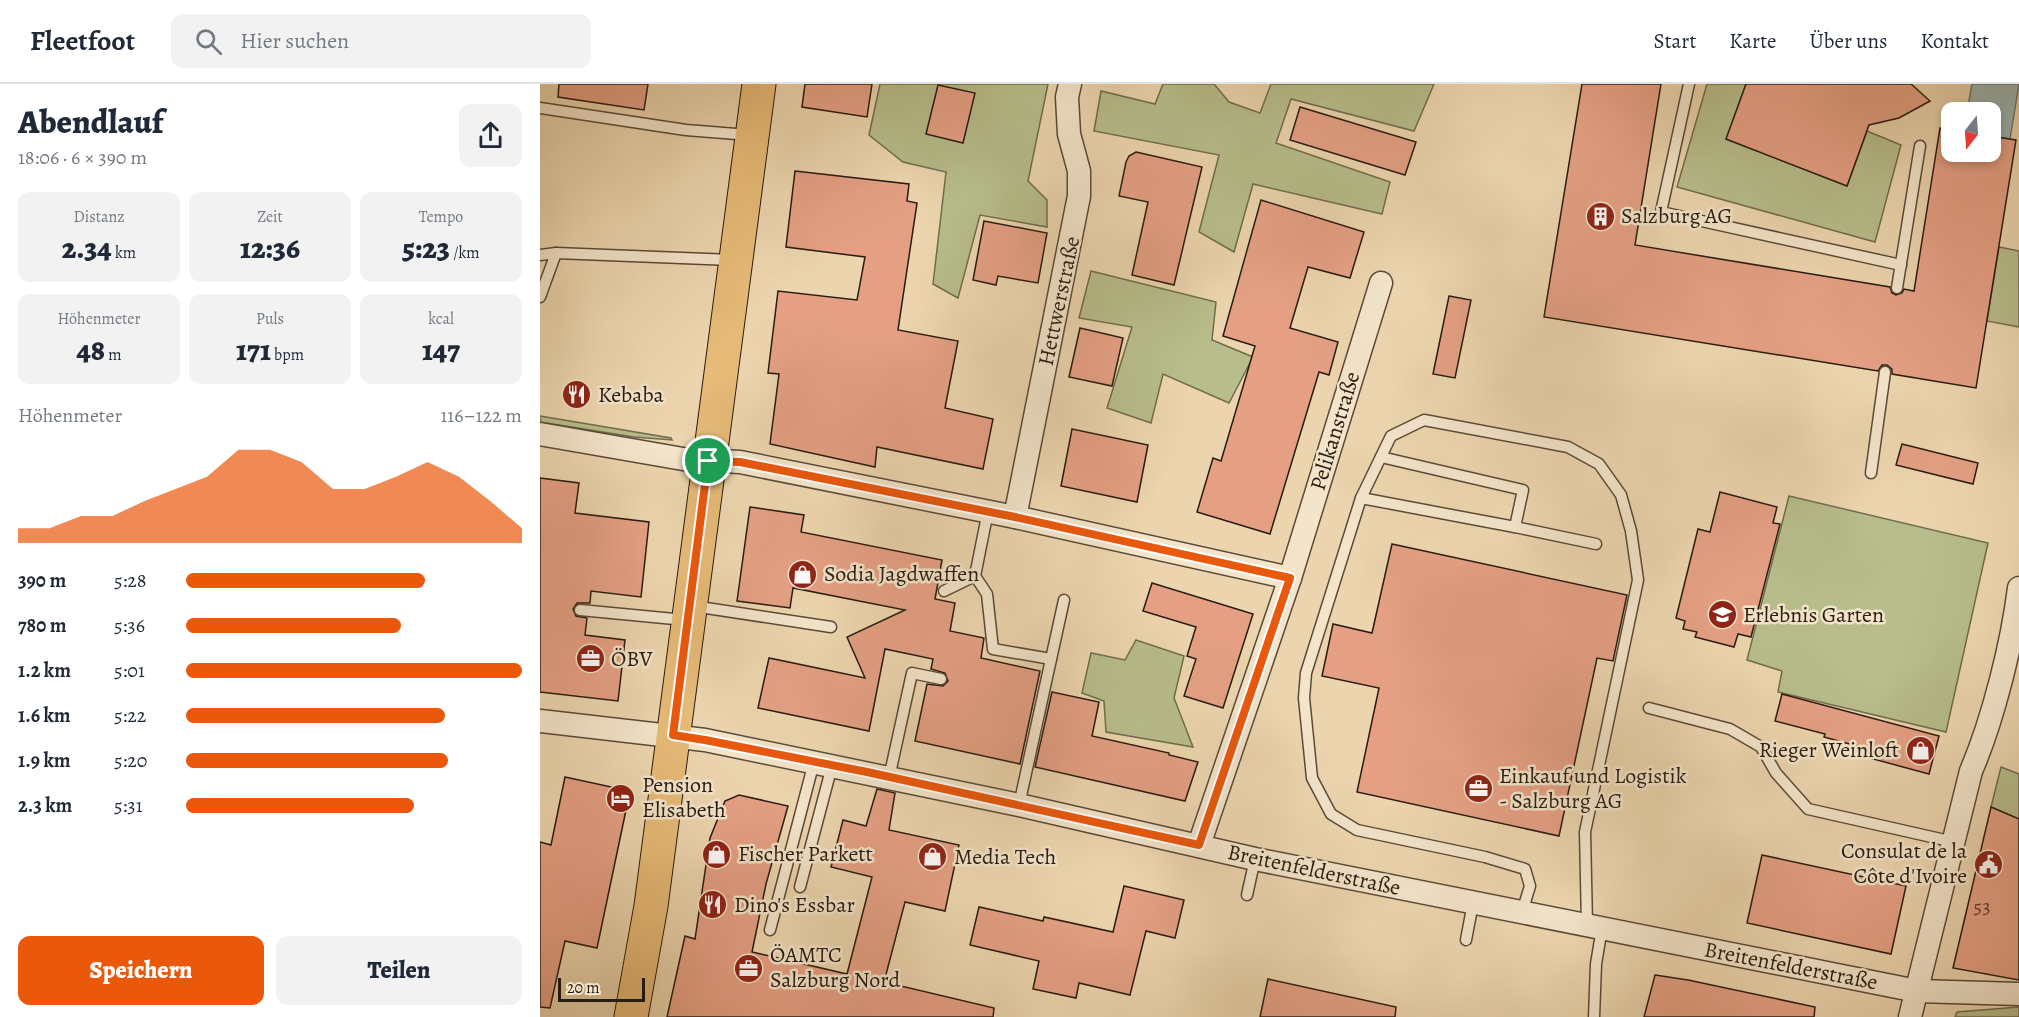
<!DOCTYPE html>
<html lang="de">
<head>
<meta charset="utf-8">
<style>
  body { margin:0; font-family:Alegreya,serif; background:#f2f2f3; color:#1f2937; height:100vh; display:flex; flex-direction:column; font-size:22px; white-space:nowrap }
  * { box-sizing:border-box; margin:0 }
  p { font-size:20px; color:#747a83 }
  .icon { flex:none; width:33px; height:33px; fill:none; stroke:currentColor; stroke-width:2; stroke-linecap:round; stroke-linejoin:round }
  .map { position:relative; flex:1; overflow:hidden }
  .drawer { display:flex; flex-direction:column; background:#fff; width:540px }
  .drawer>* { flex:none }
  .needle { width:39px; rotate:197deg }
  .buttons { position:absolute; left:1401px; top:18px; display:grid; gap:12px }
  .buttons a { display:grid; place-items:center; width:60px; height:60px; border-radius:12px; background:#fff; box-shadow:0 3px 9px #0003; font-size:30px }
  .scale { position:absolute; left:18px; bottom:15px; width:87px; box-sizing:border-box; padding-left:6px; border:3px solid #291b10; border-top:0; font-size:16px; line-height:21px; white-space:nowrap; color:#291b10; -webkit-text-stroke:4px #f3e4ca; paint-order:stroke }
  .pin { position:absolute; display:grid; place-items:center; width:51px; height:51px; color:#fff; margin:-26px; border:3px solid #fff; border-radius:50%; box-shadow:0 2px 6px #0007 }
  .round { display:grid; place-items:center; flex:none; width:63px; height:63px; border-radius:12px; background:#f2f2f3 }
  .headline { display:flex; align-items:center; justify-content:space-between; height:102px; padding:0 18px }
  h1 { font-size:33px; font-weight:800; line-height:45px }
  .figures { display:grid; grid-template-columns:repeat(3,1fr); gap:9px; height:102px; padding:6px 18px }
  .figures div { display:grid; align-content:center; border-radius:12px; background:#f2f2f3; text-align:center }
  .figures b { font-size:30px; font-weight:800 }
  .figures small { font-size:16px; font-weight:400 }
  .figures p { font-size:16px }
  .chart { height:168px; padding:12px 18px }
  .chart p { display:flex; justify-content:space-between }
  .chart svg { width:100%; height:108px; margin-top:6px; fill:#ea580c; opacity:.7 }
  .action { display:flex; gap:12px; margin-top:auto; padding:12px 18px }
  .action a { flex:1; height:69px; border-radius:12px; background:#ea580c; color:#fff; font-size:24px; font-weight:800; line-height:69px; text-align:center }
  .action a+a { background:#f2f2f3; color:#1f2937 }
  ul { padding:0 18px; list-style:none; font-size:20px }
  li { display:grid; grid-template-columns:96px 72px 1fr; align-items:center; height:45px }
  li i { height:15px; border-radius:8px; background:#ea580c }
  header { display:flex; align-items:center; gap:36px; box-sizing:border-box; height:84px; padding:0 30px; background:#fff; border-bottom:2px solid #e0e1e3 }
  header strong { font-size:28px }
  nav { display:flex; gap:33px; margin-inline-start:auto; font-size:21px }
  .search { width:420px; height:54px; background:#f2f2f3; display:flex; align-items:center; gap:15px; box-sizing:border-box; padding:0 21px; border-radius:12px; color:#747a83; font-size:22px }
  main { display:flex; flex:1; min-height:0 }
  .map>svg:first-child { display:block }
  .green { fill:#b7bd8b; stroke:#706c4e; stroke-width:1.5 }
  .water { fill:#9cb6b4; stroke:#6e7872; stroke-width:1.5 }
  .building { fill:#e5a084; stroke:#291b10; stroke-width:1.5 }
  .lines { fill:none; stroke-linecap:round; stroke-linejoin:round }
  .lane-casing { stroke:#5a4a38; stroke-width:13 }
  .street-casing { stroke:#5a4a38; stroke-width:25 }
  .primary-casing { stroke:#291b10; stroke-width:35 }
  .lane { stroke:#f3e4ca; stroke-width:10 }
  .street { stroke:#f3e4ca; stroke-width:22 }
  .primary { stroke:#e6ba77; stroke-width:33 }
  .route-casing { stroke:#fff; stroke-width:12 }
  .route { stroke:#ea580c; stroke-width:8 }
  .labels { text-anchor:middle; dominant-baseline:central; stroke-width:5; stroke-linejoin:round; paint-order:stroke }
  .number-label { font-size:20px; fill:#583c2d }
  .poi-label { font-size:22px; fill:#291b10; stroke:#f3e4ca; text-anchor:start }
  .street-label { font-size:22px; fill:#291b10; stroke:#f3e4ca }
</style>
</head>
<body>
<header>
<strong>Fleetfoot</strong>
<div class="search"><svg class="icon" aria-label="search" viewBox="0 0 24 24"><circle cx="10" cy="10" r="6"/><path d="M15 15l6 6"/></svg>Hier suchen</div>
<nav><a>Start</a><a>Karte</a><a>Über uns</a><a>Kontakt</a></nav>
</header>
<main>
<section class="drawer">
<div class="headline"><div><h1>Abendlauf</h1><p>18:06 · 6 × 390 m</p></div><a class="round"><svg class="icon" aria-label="share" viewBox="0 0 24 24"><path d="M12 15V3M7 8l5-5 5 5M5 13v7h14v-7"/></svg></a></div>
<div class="figures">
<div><p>Distanz</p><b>2.34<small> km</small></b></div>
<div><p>Zeit</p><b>12:36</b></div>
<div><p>Tempo</p><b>5:23<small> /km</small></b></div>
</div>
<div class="figures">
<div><p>Höhenmeter</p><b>48<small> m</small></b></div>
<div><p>Puls</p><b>171<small> bpm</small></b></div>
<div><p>kcal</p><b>147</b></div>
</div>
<div class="chart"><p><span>Höhenmeter</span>116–122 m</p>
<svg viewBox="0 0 160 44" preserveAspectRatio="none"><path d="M0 44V38L10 38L20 33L30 33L40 27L50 22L60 17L70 6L80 6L90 11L100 22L110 22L120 17L130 11L140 17L150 27L160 38V44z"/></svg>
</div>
<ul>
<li><b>390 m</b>5:28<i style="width:71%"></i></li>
<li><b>780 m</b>5:36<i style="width:64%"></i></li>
<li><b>1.2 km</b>5:01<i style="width:100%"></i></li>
<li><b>1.6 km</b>5:22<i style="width:77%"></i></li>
<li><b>1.9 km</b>5:20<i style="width:78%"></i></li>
<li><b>2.3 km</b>5:31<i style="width:68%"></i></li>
</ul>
<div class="action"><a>Speichern</a><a>Teilen</a></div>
</section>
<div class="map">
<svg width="1479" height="933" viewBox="0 0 1479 933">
  <rect width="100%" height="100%" fill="#ecd5ae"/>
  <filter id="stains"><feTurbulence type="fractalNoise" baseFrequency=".00333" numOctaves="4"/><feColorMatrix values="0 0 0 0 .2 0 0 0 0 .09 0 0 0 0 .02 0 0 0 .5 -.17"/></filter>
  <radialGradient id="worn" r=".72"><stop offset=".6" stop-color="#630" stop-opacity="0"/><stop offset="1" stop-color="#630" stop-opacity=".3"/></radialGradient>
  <!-- green -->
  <g class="green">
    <polygon points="340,0 508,0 488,97 507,116 507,143 440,131 418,214 393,200 406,88 363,78 329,51"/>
    <polygon points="623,0 674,0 689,18 720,29 731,0 894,0 874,47 751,15 736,59 850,98 842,130 713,100 694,168 659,148 679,71 554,47 561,7 615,20"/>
    <polygon points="1167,0 1206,0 1186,55 1307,102 1327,47 1361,61 1335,158 1137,103"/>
    <polygon points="1459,163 1479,167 1479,243 1447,237"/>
    <polygon points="551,187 676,218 672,256 713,273 689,319 623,290 611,339 567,324 592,243 539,234"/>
    <polygon points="0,332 131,354 132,356 94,353 0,338"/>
    <polygon points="1249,412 1448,459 1406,648 1238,608 1242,587 1207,576"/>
    <polygon points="596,556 644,572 634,614 653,663 566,648 564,617 542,609 551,569 585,576"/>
    <polygon points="1461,683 1479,690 1479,735 1451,723"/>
    <polygon points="1479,923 1479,933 1415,933 1417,928"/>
  </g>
  <!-- water -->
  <polygon class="water" points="1432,0 1479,0 1470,55 1451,52 1450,28 1427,28"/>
  <!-- building -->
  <g class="building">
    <polygon points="19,0 108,0 104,26 18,13"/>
    <polygon points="265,0 332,0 327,33 262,23"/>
    <polygon points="1042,0 1121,0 1095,161 1350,203 1352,209 1356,211 1362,209 1364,205 1374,207 1400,44 1412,46 1412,68 1450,68 1450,52 1476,56 1436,304 1352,290 1352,285 1347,281 1342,281 1338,287 1004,233"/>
    <polygon points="1206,0 1371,0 1390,17 1359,34 1329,41 1307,102 1186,55"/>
    <polygon points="398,1 435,9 423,59 386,50"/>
    <polygon points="760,23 876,58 865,91 750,56"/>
    <polygon points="596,68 662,83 634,201 592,191 608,118 579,112 586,78 589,72"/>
    <polygon points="255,87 369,100 367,117 377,119 358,246 418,257 405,324 453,335 443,385 337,363 335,383 230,360 239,290 228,289 238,207 317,216 325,173 246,163"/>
    <polygon points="721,116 824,148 810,194 768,183 750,244 798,258 789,291 779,288 730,450 657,428 673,374 681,377 715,262 683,252"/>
    <polygon points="444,137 507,149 498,199 458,192 456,201 433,196"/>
    <polygon points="909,212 931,216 915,294 893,290"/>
    <polygon points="540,244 583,254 572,302 529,293"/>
    <polygon points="532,345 608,361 597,418 521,402"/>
    <polygon points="1362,360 1438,379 1433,400 1356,381"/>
    <polygon points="0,394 39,399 35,429 109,438 101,513 51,507 50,519 37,519 33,525 36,532 47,534 45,551 85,556 78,617 0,608"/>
    <polygon points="1180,408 1237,423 1233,439 1240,440 1211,553 1198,550 1194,563 1155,553 1157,548 1143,545 1145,537 1136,534 1158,445 1170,448"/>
    <polygon points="210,423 264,431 261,448 402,476 395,515 415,519 410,547 444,554 441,574 500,587 480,680 375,657 387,600 403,602 408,597 405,589 391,585 393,575 345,565 329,647 218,624 229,574 325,594 307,553 365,526 253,504 250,524 197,517"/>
    <polygon points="852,460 1087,511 1073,577 1057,574 1019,752 817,708 839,604 782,592 793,540 832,549"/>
    <polygon points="612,499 713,530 683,624 644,612 656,575 647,572 656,543 603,527"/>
    <polygon points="512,608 559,618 552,652 629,669 629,671 658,678 645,717 495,683"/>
    <polygon points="1242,610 1399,652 1389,690 1326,673 1328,665 1284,653 1285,650 1235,637"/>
    <polygon points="25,693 90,707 57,864 25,857 10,924 0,923 0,758 11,761"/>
    <polygon points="337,705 355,709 349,746 419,761 405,827 365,818 344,898 454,924 453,933 127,933 145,852 155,855 170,754 185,717 199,711 248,722 226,800 212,868 307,890 332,793 291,783 303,736 326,742"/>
    <polygon points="1451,723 1479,735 1479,896 1413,884"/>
    <polygon points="1222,771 1366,802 1351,870 1207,839"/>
    <polygon points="584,802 644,816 635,854 606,847 590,911 539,899 536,914 493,905 499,877 430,861 439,823 503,837 504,833 573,848"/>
    <polygon points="1115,891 1148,896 1275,923 1274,933 1104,933"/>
    <polygon points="728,895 856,923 855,933 720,933"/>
  </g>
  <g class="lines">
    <defs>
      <g id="lane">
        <polyline points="1149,0 1121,128 1361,181"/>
        <polyline points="0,24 146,46 209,51"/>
        <polyline points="0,171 16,169 192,176"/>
        <polyline points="1357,204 1380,62"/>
        <polyline points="0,213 16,169"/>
        <polyline points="1331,389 1345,288"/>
        <polyline points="821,414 975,443 983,406 841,373"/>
        <polyline points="448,427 435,492 447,510 453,565 511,575"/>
        <polyline points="975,443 1056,460"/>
        <polyline points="404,507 435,492"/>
        <polyline points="153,522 291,543"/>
        <polyline points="40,526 145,536"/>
        <polyline points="1109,624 1190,645 1221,663 1236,689 1268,725 1414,758"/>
        <polyline points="349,694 372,589 401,595"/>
        <polyline points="479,721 524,516"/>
        <polyline points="260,803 292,682"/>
        <polyline points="707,811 715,775"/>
        <polyline points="982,828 990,802 985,785 945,773 817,746 791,730 772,694 764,614 766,589 821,414 851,352 884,336 1028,363 1059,380 1081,411 1091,447 1098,496 1045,748 1047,841"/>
        <polyline points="230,846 274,678"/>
        <polyline points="926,856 933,819"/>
        <polyline points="1054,933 1056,880 1062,844"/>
      </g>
      <g id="street">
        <polyline points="0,350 143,375 200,378 475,433 750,494"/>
        <polyline points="475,433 539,112 539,87 529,50 527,13 530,0"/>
        <polyline points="0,637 165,656 479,721 715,775 1377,907 1479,910"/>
        <polyline points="659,761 750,494 841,199"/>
        <path d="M1370 933 1431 687C1453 636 1472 560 1479 504"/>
      </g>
      <polyline id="primary" points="91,933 111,822 219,0"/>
    </defs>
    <!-- lane casing -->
    <use href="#lane" class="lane-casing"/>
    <!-- street casing -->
    <use href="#street" class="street-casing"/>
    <!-- primary casing -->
    <use href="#primary" class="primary-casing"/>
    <!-- lane -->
    <use href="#lane" class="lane"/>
    <!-- street -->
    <use href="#street" class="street"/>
    <!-- primary -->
    <use href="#primary" class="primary"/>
  </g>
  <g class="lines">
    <defs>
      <polygon id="route" points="168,377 200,378 475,433 750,494 659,761 327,688 165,656 133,651"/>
    </defs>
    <!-- route casing -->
    <use href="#route" class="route-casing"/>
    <!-- route -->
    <use href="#route" class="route"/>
  </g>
  <!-- icons -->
  <defs>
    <symbol id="building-disc" viewBox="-11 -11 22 22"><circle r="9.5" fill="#8f2418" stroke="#f3e4ca"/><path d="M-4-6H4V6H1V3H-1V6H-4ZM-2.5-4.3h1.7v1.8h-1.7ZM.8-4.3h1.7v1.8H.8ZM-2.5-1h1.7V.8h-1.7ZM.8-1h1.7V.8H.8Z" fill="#fff"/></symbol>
    <symbol id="restaurant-disc" viewBox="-11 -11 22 22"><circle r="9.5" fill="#8f2418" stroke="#f3e4ca"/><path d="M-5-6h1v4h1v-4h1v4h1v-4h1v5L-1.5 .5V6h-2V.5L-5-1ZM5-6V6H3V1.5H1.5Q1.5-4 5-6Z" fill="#fff"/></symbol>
    <symbol id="shop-disc" viewBox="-11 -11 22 22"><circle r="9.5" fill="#8f2418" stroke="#f3e4ca"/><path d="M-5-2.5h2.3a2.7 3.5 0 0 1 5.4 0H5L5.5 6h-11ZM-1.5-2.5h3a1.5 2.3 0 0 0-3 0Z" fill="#fff"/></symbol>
    <symbol id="school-disc" viewBox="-11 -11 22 22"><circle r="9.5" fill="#8f2418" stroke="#f3e4ca"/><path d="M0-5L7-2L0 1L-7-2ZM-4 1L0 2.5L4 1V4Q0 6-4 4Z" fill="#fff"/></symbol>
    <symbol id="office-disc" viewBox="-11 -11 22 22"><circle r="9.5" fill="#8f2418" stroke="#f3e4ca"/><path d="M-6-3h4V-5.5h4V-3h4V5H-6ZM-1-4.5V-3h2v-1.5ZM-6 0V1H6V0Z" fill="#fff"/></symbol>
    <symbol id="hotel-disc" viewBox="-11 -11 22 22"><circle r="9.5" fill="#8f2418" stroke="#f3e4ca"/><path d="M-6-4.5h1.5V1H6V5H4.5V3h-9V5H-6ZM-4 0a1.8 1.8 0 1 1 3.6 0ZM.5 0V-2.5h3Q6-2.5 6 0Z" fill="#fff"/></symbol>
    <symbol id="civic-disc" viewBox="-11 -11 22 22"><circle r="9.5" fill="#8f2418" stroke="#f3e4ca"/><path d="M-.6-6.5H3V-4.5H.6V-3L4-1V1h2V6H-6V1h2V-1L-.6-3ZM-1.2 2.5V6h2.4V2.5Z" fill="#fff"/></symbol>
  </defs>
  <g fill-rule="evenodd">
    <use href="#building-disc" x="1044" y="116" width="33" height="33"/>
    <use href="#restaurant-disc" x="20" y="294" width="33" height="33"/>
    <use href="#shop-disc" x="246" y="474" width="33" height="33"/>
    <use href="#school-disc" x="1166" y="514" width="33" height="33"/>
    <use href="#office-disc" x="34" y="558" width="33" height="33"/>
    <use href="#shop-disc" x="1364" y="650" width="33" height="33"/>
    <use href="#office-disc" x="922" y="688" width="33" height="33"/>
    <use href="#hotel-disc" x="64" y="698" width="33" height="33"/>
    <use href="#shop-disc" x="160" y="754" width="33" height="33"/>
    <use href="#shop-disc" x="376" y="756" width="33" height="33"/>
    <use href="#civic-disc" x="1432" y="764" width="33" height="33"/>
    <use href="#restaurant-disc" x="156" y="804" width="33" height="33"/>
    <use href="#office-disc" x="192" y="868" width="33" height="33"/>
  </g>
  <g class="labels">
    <!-- number labels -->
    <g class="number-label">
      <text x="1442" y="822">53</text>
    </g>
    <!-- poi labels -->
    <g class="poi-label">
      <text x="1081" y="132">Salzburg AG</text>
      <text x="58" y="311">Kebaba</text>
      <text x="284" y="490">Sodia Jagdwaffen</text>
      <text x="1203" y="531">Erlebnis Garten</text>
      <text x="71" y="575">ÖBV</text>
      <text x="1359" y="666" text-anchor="end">Rieger Weinloft</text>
      <text x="959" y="692">Einkauf und Logistik<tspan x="959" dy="25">- Salzburg AG</tspan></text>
      <text x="102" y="701">Pension<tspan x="102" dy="25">Elisabeth</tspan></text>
      <text x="1427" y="767" text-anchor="end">Consulat de la<tspan x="1427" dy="25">Côte d'Ivoire</tspan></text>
      <text x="198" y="770">Fischer Parkett</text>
      <text x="414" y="773">Media Tech</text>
      <text x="194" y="821">Dino's Essbar</text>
      <text x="230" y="871">ÖAMTC<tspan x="230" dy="25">Salzburg Nord</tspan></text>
    </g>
    <!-- street labels -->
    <g class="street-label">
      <text transform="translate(519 217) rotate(-78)">Hettwerstraße</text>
      <text transform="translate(795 347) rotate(-73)">Pelikanstraße</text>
      <text transform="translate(774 786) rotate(12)">Breitenfelderstraße</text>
      <text transform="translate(1251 882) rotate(11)">Breitenfelderstraße</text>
    </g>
  </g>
  <rect width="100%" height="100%" filter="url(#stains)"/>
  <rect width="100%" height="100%" fill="url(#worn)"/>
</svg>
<div class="buttons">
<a><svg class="needle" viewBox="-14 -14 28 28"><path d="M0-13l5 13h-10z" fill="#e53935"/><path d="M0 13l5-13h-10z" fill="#747a83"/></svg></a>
</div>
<div class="scale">20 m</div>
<div class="pin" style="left:168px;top:377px;background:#1e9e55"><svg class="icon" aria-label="arrive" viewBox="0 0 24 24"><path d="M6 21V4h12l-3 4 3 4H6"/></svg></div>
</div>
</main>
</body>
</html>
